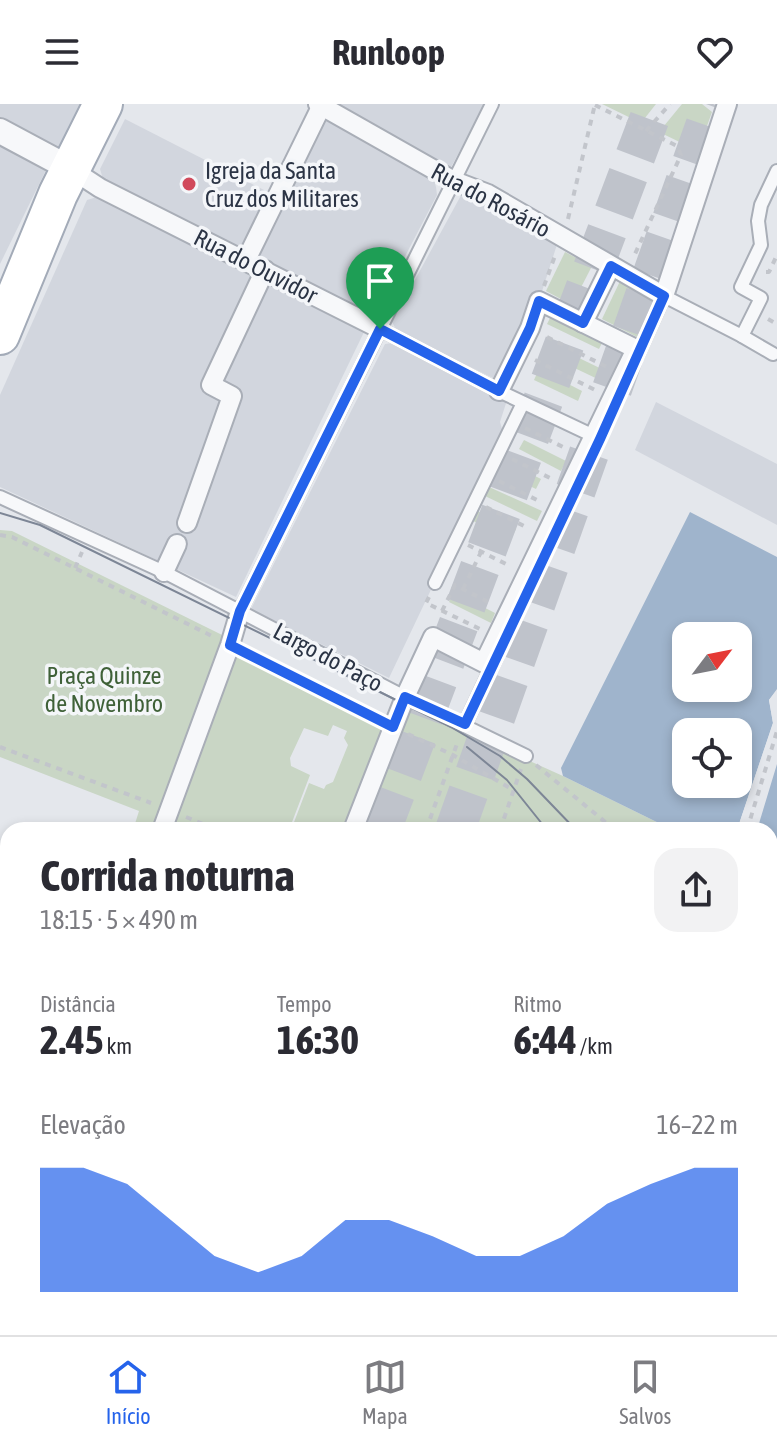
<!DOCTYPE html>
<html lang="pt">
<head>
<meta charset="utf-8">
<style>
  body { margin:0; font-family:"Asap Condensed",sans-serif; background:#f2f2f3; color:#2b2b33; height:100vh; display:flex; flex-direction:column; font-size:30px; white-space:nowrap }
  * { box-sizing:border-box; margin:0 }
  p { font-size:26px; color:#7c7c81 }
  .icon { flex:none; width:44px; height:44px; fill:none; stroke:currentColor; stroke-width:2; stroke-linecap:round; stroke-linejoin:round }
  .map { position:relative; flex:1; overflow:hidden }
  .side { position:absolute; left:0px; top:718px; width:778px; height:514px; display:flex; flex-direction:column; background:#fff; border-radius:24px 24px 0 0; box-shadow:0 4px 12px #0003 }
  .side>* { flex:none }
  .needle { width:52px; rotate:58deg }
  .fabs { position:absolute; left:672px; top:518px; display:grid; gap:16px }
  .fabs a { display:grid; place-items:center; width:80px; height:80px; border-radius:16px; background:#fff; box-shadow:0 4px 12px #0003; font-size:40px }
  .pin { position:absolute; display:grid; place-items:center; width:68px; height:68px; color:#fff; margin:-82px -34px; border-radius:50% 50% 50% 0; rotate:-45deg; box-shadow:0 0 8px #0007 }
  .pin .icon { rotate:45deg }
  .round { display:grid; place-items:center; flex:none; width:84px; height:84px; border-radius:24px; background:#f2f2f3 }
  .overview { display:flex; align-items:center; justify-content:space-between; height:136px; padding:0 40px }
  h1 { font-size:44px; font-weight:700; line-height:60px }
  .figures { display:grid; grid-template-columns:repeat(3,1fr); gap:12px; height:136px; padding:8px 40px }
  .figures div { display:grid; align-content:center }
  .figures b { font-size:40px; font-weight:700 }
  .figures small { font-size:22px; font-weight:400 }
  .figures p { font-size:22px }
  .chart { height:224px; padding:16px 40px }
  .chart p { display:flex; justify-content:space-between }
  .chart svg { width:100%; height:144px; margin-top:8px; fill:#2563eb; opacity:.7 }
  header { display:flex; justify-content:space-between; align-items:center; height:104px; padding:0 40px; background:#fff; font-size:36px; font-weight:700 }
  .dock { display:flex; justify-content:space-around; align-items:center; height:112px; border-top:2px solid #e1e1e2; background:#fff; font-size:22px; color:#7c7c81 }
  .dock a { display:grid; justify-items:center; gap:4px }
  .dock .on { color:#2563eb }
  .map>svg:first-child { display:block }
  .built { fill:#d2d6de }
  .green { fill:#c9d6c5 }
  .water { fill:#9fb4cc; fill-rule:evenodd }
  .pier { fill:#e4e7ec }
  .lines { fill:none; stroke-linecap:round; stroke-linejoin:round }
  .trunk-tunnel { stroke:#bfc3cb; stroke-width:40; stroke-dasharray:40 20; stroke-linecap:butt }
  .service-casing { stroke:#a9aeb7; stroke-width:16 }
  .pedestrian-casing { stroke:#a9aeb7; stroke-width:22 }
  .minor-casing { stroke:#a9aeb7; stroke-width:28 }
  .primary-casing { stroke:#a3abb8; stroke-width:42 }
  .path { stroke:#c2c5cb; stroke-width:4; stroke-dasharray:6 6; stroke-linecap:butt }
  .service { stroke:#f7f8fa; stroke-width:12 }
  .pedestrian { stroke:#f7f8fa; stroke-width:18 }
  .minor { stroke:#f7f8fa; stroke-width:24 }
  .primary { stroke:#fff; stroke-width:38 }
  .tram { stroke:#7d8696; stroke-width:2 }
  .route-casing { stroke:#fff; stroke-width:16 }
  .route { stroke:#2563eb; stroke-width:10 }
  .poi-dot { fill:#d1495b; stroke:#f4f6f9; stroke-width:3 }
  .labels { text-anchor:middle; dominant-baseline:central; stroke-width:7; stroke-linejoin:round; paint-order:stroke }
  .poi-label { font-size:24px; fill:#2b3445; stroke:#f4f6f9; text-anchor:start }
  .street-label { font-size:24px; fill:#2b3445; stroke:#f4f6f9 }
  .park-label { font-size:24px; fill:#3f6138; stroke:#f4f6f9 }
</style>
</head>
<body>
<header><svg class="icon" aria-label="menu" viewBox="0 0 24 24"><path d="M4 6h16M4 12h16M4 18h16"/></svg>Runloop<svg class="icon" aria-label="heart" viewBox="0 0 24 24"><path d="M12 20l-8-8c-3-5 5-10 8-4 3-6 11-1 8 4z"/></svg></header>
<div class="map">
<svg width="777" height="1231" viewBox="0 0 777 1231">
  <rect width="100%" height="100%" fill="#e4e7ec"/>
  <!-- built -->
  <g class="built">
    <polygon points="0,0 82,0 58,45 0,21"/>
    <polygon points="329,0 485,0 450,65"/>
    <polygon points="322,12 434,76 436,83 437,91 374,212 257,154"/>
    <polygon points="125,15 264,86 267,95 242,144 238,144 103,75 100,65"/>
    <polygon points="0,34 45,61 46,66 0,160"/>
    <polygon points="471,73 562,125 500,318 504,332 389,574 251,505 385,240 393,239 493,288 499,277 397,227 392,218"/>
    <polygon points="97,93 104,93 365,226 236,493 0,383 0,291 87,96"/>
    <polygon points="656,298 777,360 777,421 635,346"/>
    <polygon points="0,975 8,979 8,1094 0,1112"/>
    <polygon points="8,1130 8,1224 166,1224 165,1231 0,1231 0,1148"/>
  </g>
  <!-- green -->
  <g class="green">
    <polygon points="602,0 656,0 641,19"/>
    <polygon points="682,0 702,0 712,8 698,47 659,28"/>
    <polygon points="565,148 592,162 572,201 546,187"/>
    <polygon points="621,175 651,190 637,233 602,215"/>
    <polygon points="552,210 604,235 599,245 547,220"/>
    <polygon points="550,240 608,268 604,278 545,250"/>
    <polygon points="539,265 582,287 578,297 534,276"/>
    <polygon points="524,336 566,357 561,367 519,345"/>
    <polygon points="503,356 541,375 536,385 498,367"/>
    <polygon points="489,383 542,407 537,417 485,392"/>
    <polygon points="475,406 516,425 511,435 471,416"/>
    <polygon points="0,426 12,427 404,621 412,604 563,672 673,726 291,726 309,679 324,685 326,681 333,678 348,641 344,634 347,627 333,621 328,632 304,624 290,654 291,662 310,671 289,726 133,726 139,707 0,653"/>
    <polygon points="454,488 495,509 491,519 449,498"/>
  </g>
  <!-- water -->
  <g class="water">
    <path d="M690 408 777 453V585L769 596 773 619 737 726H673L563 672 561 664ZM686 532H738V584H686ZM686 628H738V680H686Z"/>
    <polygon points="777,660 777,791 770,789 770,726 757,726"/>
    <polygon points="770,805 777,807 777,1231 610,1231 613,1224 770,1224"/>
  </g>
  <!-- pier -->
  <g class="pier">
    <polygon points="777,586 774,596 776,620 741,726 737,726 773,619 769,596"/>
    <polygon points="610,1224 714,1224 708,1231 607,1231"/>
  </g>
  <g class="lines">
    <!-- trunk-tunnel -->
    <g class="trunk-tunnel">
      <polyline points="612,285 713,0"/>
      <polyline points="381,726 655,0"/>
      <polyline points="455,726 589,349"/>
      <polyline points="190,1231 193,1224"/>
    </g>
    <defs>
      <g id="service">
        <polyline points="380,225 499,287 598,334"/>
        <polyline points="742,232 773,250"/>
        <polyline points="637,252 664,192 742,232 761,194 741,183 761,141 758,117 761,101 777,67"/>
        <polyline points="0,393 164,468 405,593 526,652"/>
        <polyline points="435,479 523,299"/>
        <polyline points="240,507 492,0"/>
        <polyline points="465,620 497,552"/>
        <polyline points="0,967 8,970"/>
        <polyline points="0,1130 8,1112"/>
        <polyline points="228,1231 231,1224"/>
      </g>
      <g id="pedestrian">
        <polyline points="318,0 454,77 488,90 664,192 727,0"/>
        <polyline points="71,65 100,84 380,225"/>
        <polyline points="246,156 321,3"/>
        <polyline points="583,219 611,162"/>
        <polyline points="187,419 232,292 211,281 265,166"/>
        <polyline points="164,468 177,440"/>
        <polyline points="162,726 230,541 240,507"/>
        <polyline points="353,726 405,593 433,533 484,559 636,245 539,197 530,224 499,287"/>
        <polyline points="0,786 8,790"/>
        <polyline points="309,1224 316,1231"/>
      </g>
      <g id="minor">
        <polyline points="0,27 71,65"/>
        <polyline points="284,1224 290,1231"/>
        <polyline points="148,1231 153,1224"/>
      </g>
      <polyline id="primary" points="0,231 58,90 103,0"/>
    </defs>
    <!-- service casing -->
    <use href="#service" class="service-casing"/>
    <!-- pedestrian casing -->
    <use href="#pedestrian" class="pedestrian-casing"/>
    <!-- minor casing -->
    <use href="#minor" class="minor-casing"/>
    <!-- primary casing -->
    <use href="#primary" class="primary-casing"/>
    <!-- path -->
    <g class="path">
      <polyline points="595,1 677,42 681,51 634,152"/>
      <polyline points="646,27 670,0"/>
      <polyline points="568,115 595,0"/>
      <polyline points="766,168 769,168 777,151"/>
      <polyline points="544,182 556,149"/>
      <polyline points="768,215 777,220"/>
      <polyline points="547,233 607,263"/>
      <polyline points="535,256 595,286"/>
      <polyline points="525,324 567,345"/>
      <polyline points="512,355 554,376"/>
      <polyline points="499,377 541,398"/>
      <polyline points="486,403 528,424"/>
      <polyline points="0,431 12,433 214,533"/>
      <polyline points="468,441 510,462"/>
      <polyline points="75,464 82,448"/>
      <polyline points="463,485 481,448"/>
      <polyline points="429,493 426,499 480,525"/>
      <polyline points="442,507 455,481 492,500"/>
      <polyline points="247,549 378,615"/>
      <polyline points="408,630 453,651 515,687"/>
      <polyline points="0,643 151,699"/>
      <polyline points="536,661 615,726"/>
      <polyline points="186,713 218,726"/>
      <polyline points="426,726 458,637"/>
      <polyline points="500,726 521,665"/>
      <polyline points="747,726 777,627"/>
      <polyline points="770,796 777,798"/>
      <polyline points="770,805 777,807"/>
      <polyline points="0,1075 8,1057"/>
      <polyline points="770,1087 776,1089"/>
      <polyline points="770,1122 777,1125"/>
      <polyline points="174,1224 199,1231"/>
      <polyline points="610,1224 619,1231"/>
      <polyline points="656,1224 666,1231"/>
    </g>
    <!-- service -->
    <use href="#service" class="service"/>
    <!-- pedestrian -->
    <use href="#pedestrian" class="pedestrian"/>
    <!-- minor -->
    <use href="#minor" class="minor"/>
    <!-- primary -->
    <use href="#primary" class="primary"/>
    <!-- tram -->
    <g class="tram">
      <polyline points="0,409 40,421 451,623 500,652 527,675 576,726"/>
      <polyline points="467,643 507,676 547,726"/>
    </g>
  </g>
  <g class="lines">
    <defs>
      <polygon id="route" points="611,162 664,192 600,335 465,620 405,593 393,623 230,541 240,507 380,225 499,287 530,224 539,197 583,219"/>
    </defs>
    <!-- route casing -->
    <use href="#route" class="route-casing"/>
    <!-- route -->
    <use href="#route" class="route"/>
  </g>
  <!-- markers -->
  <circle class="poi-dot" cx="189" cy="80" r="8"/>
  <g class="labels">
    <!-- poi labels -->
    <g class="poi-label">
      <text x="205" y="66">Igreja da Santa<tspan x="205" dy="28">Cruz dos Militares</tspan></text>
    </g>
    <!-- street labels -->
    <g class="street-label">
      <text transform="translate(491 96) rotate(28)">Rua do Rosário</text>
      <text transform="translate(256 162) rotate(27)">Rua do Ouvidor</text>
      <text transform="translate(328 553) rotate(28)">Largo do Paço</text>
    </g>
    <!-- park labels -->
    <g class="park-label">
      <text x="104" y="571">Praça Quinze<tspan x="104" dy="28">de Novembro</tspan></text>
    </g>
  </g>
</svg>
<div class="fabs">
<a><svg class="needle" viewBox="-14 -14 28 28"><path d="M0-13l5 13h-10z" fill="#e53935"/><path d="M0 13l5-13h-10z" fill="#7c7c81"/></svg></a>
<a><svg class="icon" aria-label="locate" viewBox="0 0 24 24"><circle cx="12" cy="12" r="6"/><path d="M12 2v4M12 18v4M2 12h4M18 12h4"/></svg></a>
</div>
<div class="pin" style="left:380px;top:225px;background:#1e9e55"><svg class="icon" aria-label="arrive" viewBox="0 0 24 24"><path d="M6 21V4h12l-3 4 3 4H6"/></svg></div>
<section class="side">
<div class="overview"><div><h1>Corrida noturna</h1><p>18:15 · 5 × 490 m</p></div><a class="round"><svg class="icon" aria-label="share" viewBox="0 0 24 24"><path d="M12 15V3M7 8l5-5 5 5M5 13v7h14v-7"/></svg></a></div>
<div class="figures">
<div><p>Distância</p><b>2.45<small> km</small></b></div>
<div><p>Tempo</p><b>16:30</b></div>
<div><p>Ritmo</p><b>6:44<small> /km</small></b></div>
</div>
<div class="chart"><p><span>Elevação</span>16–22 m</p>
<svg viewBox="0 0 160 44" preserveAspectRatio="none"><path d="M0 44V6L10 6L20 11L30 22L40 33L50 38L60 33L70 22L80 22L90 27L100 33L110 33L120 27L130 17L140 11L150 6L160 6V44z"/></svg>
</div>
</section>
</div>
<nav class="dock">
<a class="on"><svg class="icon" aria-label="home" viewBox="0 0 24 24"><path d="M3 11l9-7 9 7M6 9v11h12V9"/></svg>Início</a>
<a><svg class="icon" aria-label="map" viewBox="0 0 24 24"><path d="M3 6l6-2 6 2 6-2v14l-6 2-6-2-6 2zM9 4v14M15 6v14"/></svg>Mapa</a>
<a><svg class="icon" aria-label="saved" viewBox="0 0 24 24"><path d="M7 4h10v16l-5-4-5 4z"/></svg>Salvos</a>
</nav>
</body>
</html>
